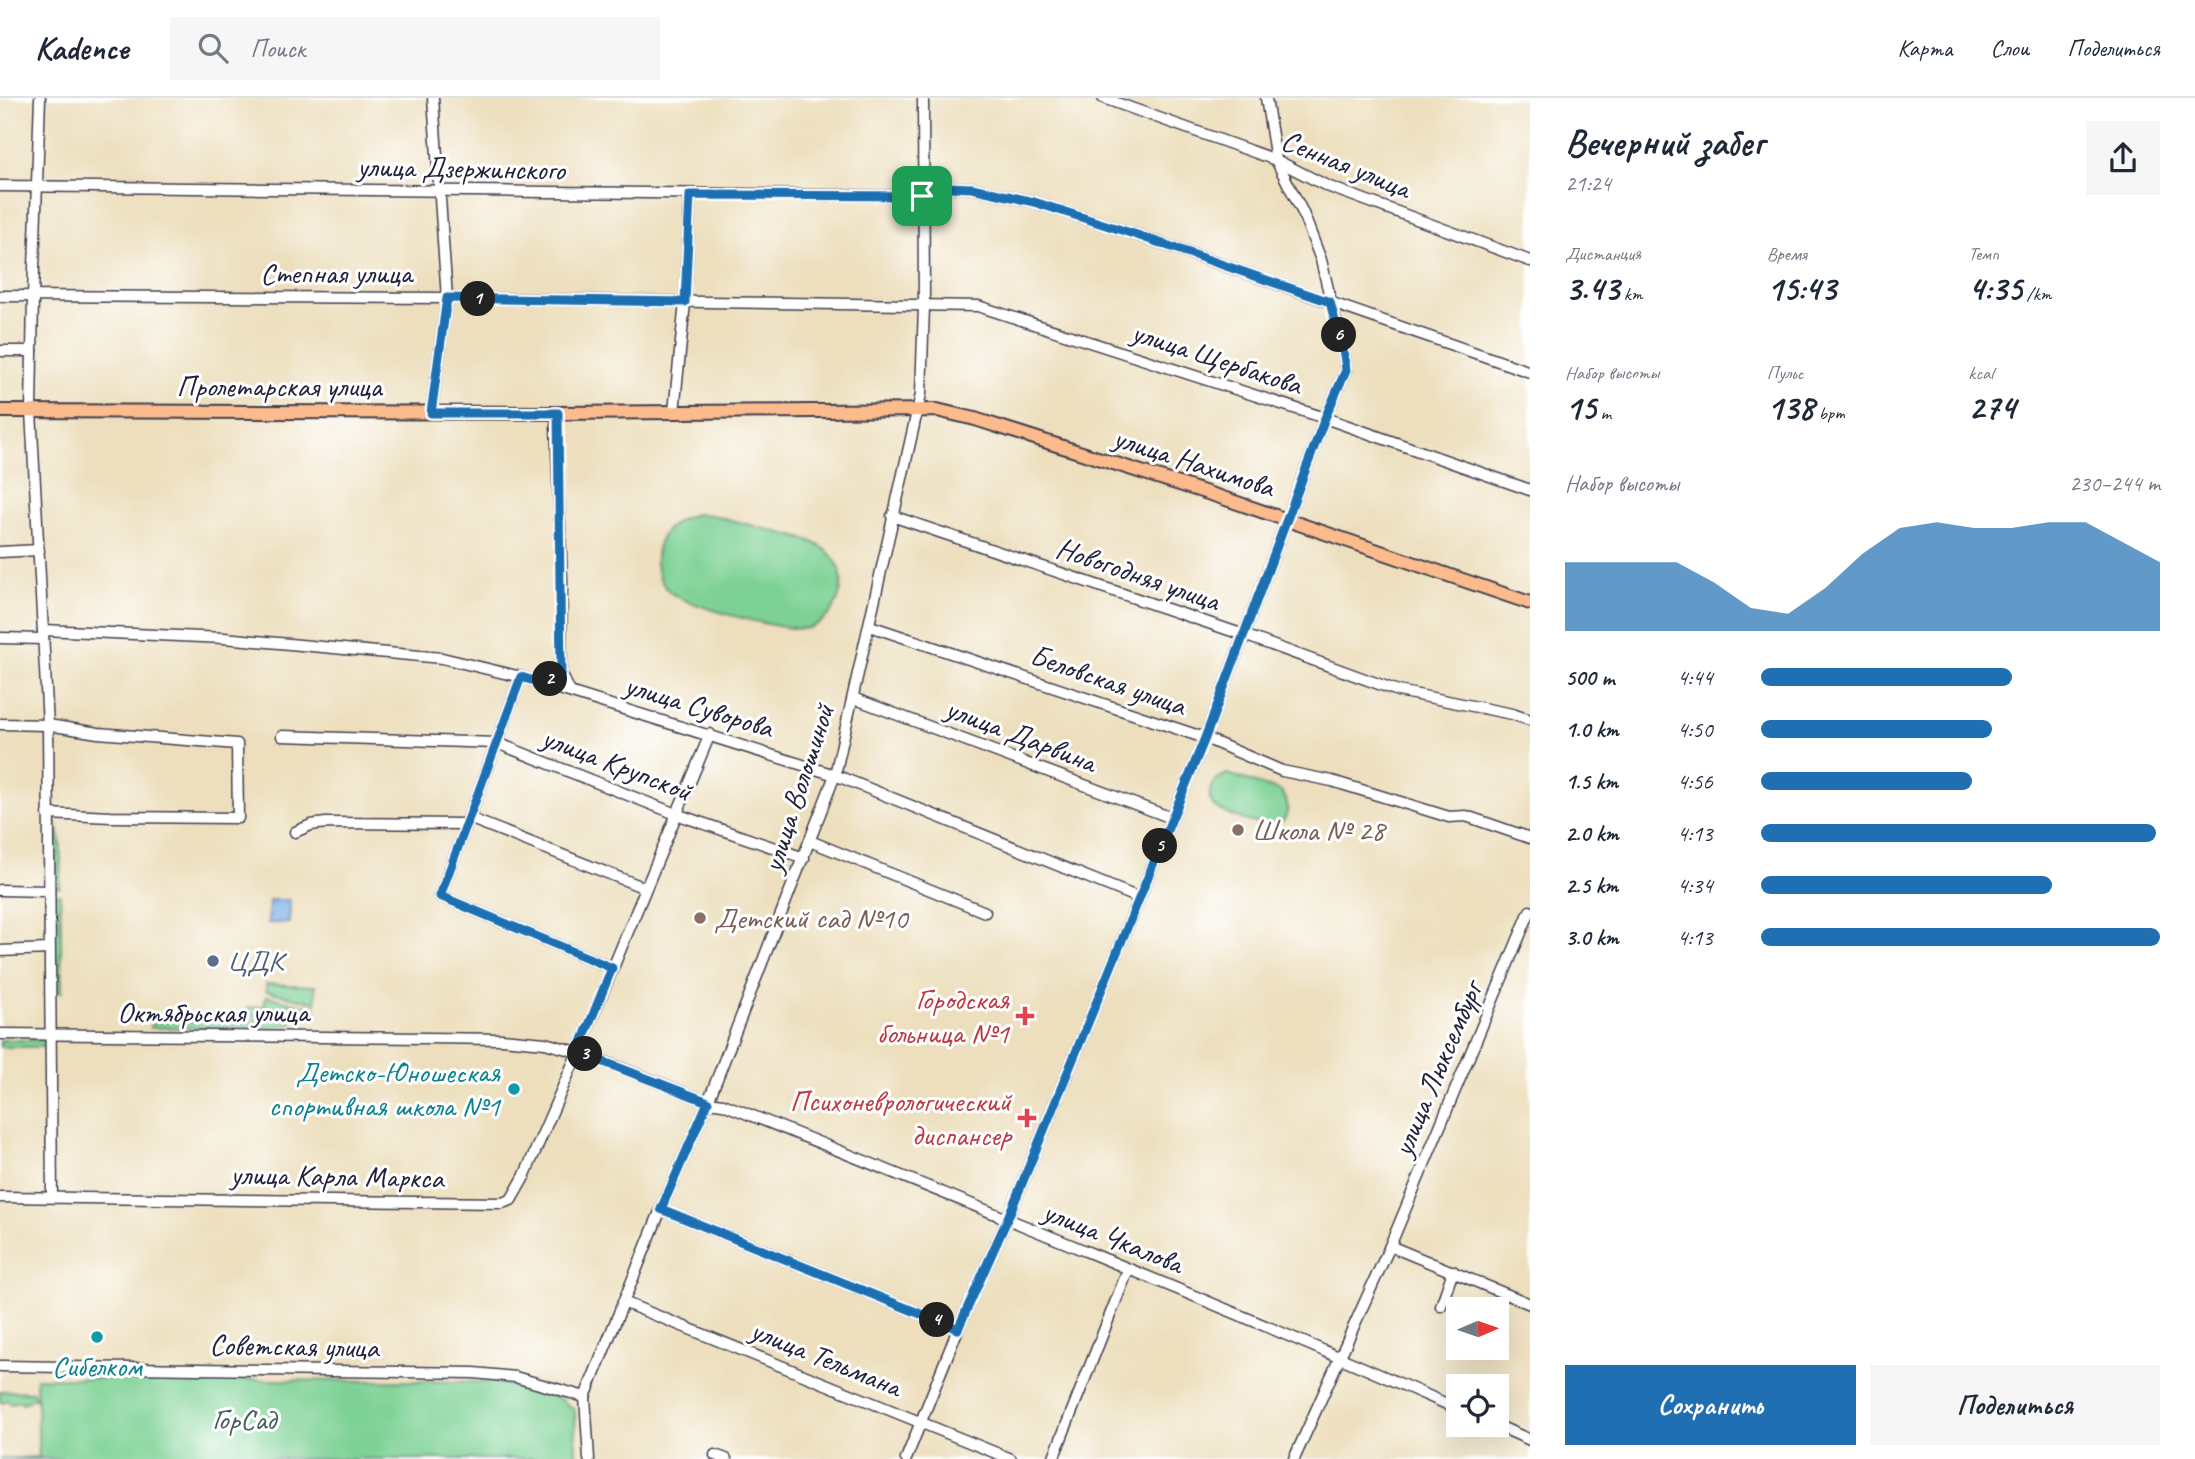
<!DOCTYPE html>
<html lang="ru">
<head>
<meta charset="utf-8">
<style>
  body { margin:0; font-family:Caveat,sans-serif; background:#f6f6f7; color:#1f2937; height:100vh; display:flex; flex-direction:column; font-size:26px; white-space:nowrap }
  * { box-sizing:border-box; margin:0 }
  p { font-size:23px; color:#747a83 }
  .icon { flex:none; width:38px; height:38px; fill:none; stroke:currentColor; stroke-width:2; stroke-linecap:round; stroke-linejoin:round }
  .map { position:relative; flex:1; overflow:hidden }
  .details { display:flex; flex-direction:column; background:#fff; width:665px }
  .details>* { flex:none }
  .needle { width:46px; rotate:88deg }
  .tools { position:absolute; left:1446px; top:1199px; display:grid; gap:14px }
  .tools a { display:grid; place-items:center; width:63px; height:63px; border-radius:0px; background:#fff; box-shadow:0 7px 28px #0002; font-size:35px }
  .pin { position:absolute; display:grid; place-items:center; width:60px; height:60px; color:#fff; margin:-30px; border-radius:14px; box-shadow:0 4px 10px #0006 }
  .km { position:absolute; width:35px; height:35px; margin:-18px; border-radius:50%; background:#222; color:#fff; font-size:19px; line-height:35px; text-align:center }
  .round { display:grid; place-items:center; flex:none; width:74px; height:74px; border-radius:0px; background:#f6f6f7 }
  .overview { display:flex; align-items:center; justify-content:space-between; height:119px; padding:0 35px }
  h1 { font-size:38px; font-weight:800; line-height:52px }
  .metrics { display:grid; grid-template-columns:repeat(3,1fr); gap:10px; height:119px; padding:7px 35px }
  .metrics div { display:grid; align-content:center }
  .metrics b { font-size:35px; font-weight:800 }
  .metrics small { font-size:19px; font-weight:400 }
  .metrics p { font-size:19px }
  .chart { height:196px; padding:14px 35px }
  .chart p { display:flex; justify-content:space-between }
  .chart svg { width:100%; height:126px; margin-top:7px; fill:#1f6fb2; opacity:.7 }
  .cta { display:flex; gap:14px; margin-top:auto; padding:14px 35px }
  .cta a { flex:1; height:80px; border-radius:0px; background:#1f6fb2; color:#fff; font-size:28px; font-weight:800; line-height:80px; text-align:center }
  .cta a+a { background:#f6f6f7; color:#1f2937 }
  ul { padding:0 35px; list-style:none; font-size:23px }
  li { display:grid; grid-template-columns:112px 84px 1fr; align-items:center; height:52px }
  li i { height:18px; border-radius:9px; background:#1f6fb2 }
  header { display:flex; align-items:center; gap:42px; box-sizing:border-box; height:98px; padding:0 35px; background:#fff; border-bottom:2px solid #e0e1e3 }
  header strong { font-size:33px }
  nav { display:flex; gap:38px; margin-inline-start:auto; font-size:24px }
  .search { width:490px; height:63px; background:#f6f6f7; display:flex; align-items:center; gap:18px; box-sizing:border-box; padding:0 24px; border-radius:0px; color:#747a83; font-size:26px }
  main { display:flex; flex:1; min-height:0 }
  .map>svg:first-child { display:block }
  .green { fill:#7dd194; stroke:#507a68; stroke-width:2 }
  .water { fill:#81b2ec; stroke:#526a94; stroke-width:2 }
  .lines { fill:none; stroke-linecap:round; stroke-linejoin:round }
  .minor-casing { stroke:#403e4e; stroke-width:13 }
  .major-casing { stroke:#403e4e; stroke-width:16 }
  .minor { stroke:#fff; stroke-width:10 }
  .major { stroke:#fbbb8d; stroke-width:12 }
  .route-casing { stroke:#fff; stroke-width:14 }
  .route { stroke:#1f6fb2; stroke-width:9 }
  .education-dot { fill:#8d6e63; stroke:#fff; stroke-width:2.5 }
  .service-dot { fill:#5c6f8a; stroke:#fff; stroke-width:2.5 }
  .health-dot { fill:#e0444e; stroke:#fff; stroke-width:2.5 }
  .culture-dot { fill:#0f9aa8; stroke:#fff; stroke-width:2.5 }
  .labels { text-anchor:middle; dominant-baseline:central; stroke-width:6; stroke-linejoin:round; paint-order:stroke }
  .street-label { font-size:30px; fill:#22223b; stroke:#fff }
  .education-label { font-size:30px; fill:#785e54; stroke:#fff; text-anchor:start }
  .service-label { font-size:30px; fill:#4e5e75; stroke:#fff; text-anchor:start }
  .health-label { font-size:30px; fill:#be3a42; stroke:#fff; text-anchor:end }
  .culture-label { font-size:30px; fill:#0d838f; stroke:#fff; text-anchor:end }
  .park-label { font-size:30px; fill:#425f5a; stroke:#fff }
</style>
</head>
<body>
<header>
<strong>Kadence</strong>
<div class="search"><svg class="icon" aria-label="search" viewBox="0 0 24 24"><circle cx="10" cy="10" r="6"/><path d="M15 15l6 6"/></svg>Поиск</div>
<nav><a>Карта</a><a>Слои</a><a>Поделиться</a></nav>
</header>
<main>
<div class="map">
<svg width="1530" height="1361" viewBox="0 0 1530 1361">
  <rect width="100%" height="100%" fill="#fff"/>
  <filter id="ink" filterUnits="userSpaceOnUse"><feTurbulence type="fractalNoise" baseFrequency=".0143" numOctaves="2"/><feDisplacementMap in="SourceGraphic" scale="14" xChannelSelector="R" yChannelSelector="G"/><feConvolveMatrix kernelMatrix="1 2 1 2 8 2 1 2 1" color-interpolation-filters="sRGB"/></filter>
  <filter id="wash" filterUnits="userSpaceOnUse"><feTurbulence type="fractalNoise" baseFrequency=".00686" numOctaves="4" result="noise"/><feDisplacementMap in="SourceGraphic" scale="28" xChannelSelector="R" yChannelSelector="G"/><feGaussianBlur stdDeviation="1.57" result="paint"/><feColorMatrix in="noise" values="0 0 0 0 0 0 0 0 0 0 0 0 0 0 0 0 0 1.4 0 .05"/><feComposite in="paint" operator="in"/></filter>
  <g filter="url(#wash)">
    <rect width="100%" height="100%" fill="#eddfbd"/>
    <!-- green -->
    <g class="green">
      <path d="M696 416 712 417 808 442C819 447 827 451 834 461 852 486 835 522 808 530 789 535 682 507 669 493 660 485 655 471 656 459 657 436 674 421 696 416Z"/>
      <path d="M1228 676 1281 693C1290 704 1291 725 1272 727 1262 729 1223 716 1215 709 1211 705 1209 699 1210 694 1211 683 1219 679 1228 676Z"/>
      <path d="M53 719C64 734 60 770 60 790L54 788Z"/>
      <polygon points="56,796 60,796 62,894 54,891 53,800"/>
      <polygon points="266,886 315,888 316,905 266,893"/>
      <polygon points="266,898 315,910 315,917 292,917 292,926 267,929 150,930 153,923 255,924 255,917 248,917 248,910 264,908"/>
      <polygon points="0,942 48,942 49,949 0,949"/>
      <polygon points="36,1280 494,1284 557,1299 575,1312 576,1358 569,1361 0,1361 39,1359"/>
      <polygon points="0,1293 33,1294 35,1300 23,1305 21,1303 10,1305 8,1302 2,1305 0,1303"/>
    </g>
    <!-- water -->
    <polygon class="water" points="269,802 290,802 289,825 268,825"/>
  </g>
  <g filter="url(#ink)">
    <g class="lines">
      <defs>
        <g id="minor">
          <polyline points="40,0 33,198 31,313 48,627 52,1099"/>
          <polyline points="1103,0 1276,62 1327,88 1530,163"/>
          <polyline points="0,88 922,98"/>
          <polyline points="922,88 972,90 1034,104 1137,137 1530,274"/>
          <polyline points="0,198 447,200 978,208 1325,320 1530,392"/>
          <polyline points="0,253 32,253"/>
          <polyline points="674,314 685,204 690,97"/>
          <polyline points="431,315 447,200 433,0"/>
          <polyline points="558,315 556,328 562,482 561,575 570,594"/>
          <polyline points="892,418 1244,537 1398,593 1512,616 1530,622"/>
          <polyline points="0,454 39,452"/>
          <polyline points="870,528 1205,640 1282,673 1332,683 1449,719 1466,718 1530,740"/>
          <polyline points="43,532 224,540 442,560 521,579 835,677 1139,800"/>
          <polyline points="0,540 43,541"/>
          <polyline points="521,579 440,798 612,870"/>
          <polyline points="853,600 1172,720"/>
          <polyline points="0,626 48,627 98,635 237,646 238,720 111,719 48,716"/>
          <polyline points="282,638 497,645 676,716 804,760"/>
          <polyline points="469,720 645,790"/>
          <polyline points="295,734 311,727 326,725 467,726"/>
          <polyline points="810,743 985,814"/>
          <polyline points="0,792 48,793"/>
          <polyline points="0,853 49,851"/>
          <path d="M0 936 426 940 502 941 545 945 585 956 708 1004 723 1006C969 1105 1215 1204 1458 1311"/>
          <polyline points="0,1099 502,1105 511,1102 524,1079 578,954 710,636"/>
          <polyline points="661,1111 958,1231"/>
          <polyline points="1390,1148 1530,1206"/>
          <polyline points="623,1204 1011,1361"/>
          <polyline points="1441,1208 1453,1173"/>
          <polyline points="0,1268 474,1275 515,1279 585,1299"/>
          <polyline points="1494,1326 1530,1342"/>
          <polyline points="715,1357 726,1361"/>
          <polyline points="589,1361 585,1299 661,1111 708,1004 835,677 921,296 924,208 923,0"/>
          <polyline points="906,1361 958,1231 1007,1122 1205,640 1325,320 1346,272 1344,257 1321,162 1303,115 1276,62 1266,0"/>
          <polyline points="1053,1361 1128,1172"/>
          <polyline points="1294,1361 1390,1148 1530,813"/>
        </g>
        <polyline id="major" points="0,313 558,315 937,312 975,321 1220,399 1530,505"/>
      </defs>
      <!-- minor casing -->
      <use href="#minor" class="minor-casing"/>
      <!-- major casing -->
      <use href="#major" class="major-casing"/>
      <!-- minor -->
      <use href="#minor" class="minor"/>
      <!-- major -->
      <use href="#major" class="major"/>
    </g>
  </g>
  <g class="lines" filter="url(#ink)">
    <defs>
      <polygon id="route" points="922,88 972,90 1034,104 1137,137 1330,204 1344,257 1346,272 1325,320 1205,640 1007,1122 958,1231 661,1111 708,1004 578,954 612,870 440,798 521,579 541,585 561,575 558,315 431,315 447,200 685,204 690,97 922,98"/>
    </defs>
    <!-- route casing -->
    <use href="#route" class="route-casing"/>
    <!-- route -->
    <use href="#route" class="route"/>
  </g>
  <!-- markers -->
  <g class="education-dot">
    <circle cx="1238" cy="732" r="7"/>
    <circle cx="700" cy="820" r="7"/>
  </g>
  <circle class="service-dot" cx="213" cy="863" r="7"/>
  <g class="health-dot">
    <path d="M1021.5 907.5h7v7h7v7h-7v7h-7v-7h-7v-7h7z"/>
    <path d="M1023.5 1009.5h7v7h7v7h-7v7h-7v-7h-7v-7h7z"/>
  </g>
  <g class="culture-dot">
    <circle cx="514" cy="991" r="7"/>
    <circle cx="97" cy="1239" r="7"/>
  </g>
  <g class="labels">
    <!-- street labels -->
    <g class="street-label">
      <text transform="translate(1346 66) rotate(22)">Сенная улица</text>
      <text transform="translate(461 70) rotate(1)">улица Дзержинского</text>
      <text x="336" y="175">Степная улица</text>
      <text transform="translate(1217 260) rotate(18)">улица Щербакова</text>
      <text x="279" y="288">Пролетарская улица</text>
      <text transform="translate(1194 364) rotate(18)">улица Нахимова</text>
      <text transform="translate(1138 476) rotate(19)">Новогодняя улица</text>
      <text transform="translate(1108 582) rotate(19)">Беловская улица</text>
      <text transform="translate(699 608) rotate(17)">улица Суворова</text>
      <text transform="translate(1021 637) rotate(21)">улица Дарвина</text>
      <text transform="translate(617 666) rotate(21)">улица Крупской</text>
      <text transform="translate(798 690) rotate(-72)">улица Волошиной</text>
      <text x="213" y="914">Октябрьская улица</text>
      <text transform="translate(1437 971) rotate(-67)">улица Люксембург</text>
      <text transform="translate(337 1078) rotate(1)">улица Карла Маркса</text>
      <text transform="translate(1113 1139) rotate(22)">улица Чкалова</text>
      <text transform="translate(294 1248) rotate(1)">Советская улица</text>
      <text transform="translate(826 1260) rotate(22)">улица Тельмана</text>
    </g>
    <!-- education labels -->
    <g class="education-label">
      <text x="1252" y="732">Школа № 28</text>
      <text x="714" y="820">Детский сад №10</text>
    </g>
    <!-- service labels -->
    <g class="service-label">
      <text x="227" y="863">ЦДК</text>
    </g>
    <!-- health labels -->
    <g class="health-label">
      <text x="1009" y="901">Городская<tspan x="1009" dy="34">больница №1</tspan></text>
      <text x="1011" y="1003">Психоневрологический<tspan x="1011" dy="34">диспансер</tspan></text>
    </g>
    <!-- culture labels -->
    <g class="culture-label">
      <text x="500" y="974">Детско-Юношеская<tspan x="500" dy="34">спортивная школа №1</tspan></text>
      <text x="97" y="1268" text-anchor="middle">Сибелком</text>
    </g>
    <!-- park labels -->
    <g class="park-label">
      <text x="244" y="1321">ГорСад</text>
    </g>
  </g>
</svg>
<div class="tools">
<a><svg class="needle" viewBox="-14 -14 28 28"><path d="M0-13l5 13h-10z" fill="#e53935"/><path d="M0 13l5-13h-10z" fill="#747a83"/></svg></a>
<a><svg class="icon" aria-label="locate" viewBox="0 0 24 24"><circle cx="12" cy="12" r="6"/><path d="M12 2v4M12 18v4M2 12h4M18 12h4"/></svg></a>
</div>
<div class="pin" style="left:922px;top:98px;background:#1e9e55"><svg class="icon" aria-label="arrive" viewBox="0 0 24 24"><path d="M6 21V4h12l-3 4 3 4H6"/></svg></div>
<b class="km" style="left:478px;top:201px">1</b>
<b class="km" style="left:550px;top:581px">2</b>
<b class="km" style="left:585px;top:956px">3</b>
<b class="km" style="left:937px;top:1222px">4</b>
<b class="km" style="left:1160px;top:748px">5</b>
<b class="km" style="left:1339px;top:237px">6</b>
</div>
<section class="details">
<div class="overview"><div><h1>Вечерний забег</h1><p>21:24</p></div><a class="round"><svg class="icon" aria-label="share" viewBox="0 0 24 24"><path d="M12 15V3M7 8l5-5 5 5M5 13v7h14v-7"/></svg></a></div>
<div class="metrics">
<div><p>Дистанция</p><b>3.43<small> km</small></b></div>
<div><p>Время</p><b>15:43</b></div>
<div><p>Темп</p><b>4:35<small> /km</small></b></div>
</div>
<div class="metrics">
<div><p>Набор высоты</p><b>15<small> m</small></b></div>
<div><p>Пульс</p><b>138<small> bpm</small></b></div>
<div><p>kcal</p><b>274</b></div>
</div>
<div class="chart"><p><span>Набор высоты</span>230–244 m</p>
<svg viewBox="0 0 160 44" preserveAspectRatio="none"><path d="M0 44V20L10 20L20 20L30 20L40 27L50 36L60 38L70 29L80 17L90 8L100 6L110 8L120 8L130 6L140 6L150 13L160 20V44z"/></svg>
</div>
<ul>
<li><b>500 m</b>4:44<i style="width:63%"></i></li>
<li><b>1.0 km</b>4:50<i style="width:58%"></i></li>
<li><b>1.5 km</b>4:56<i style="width:53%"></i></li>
<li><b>2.0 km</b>4:13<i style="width:99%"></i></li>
<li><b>2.5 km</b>4:34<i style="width:73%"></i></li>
<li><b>3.0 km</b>4:13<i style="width:100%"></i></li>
</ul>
<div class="cta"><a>Сохранить</a><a>Поделиться</a></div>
</section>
</main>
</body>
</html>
